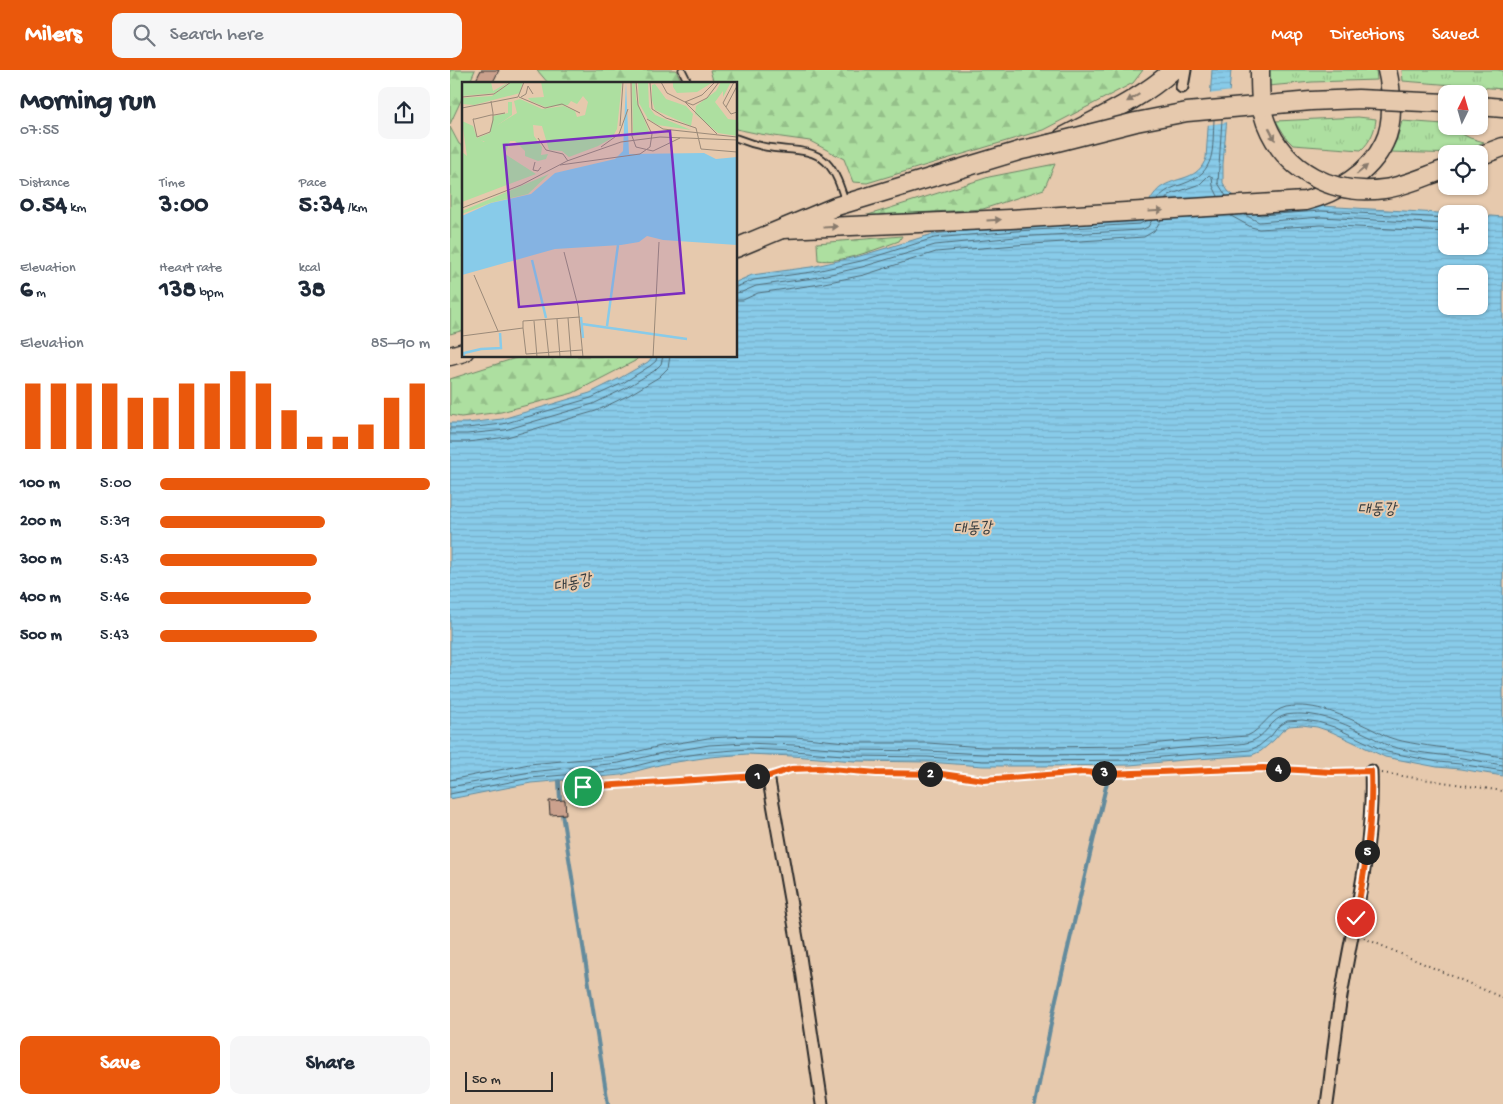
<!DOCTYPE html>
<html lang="en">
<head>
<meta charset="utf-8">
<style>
  body { margin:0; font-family:"Gochi Hand","Poor Story",sans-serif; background:#f6f6f7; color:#1f2937; height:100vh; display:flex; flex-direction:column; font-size:19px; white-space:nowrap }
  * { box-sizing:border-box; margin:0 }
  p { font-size:16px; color:#747a83 }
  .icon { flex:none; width:28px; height:28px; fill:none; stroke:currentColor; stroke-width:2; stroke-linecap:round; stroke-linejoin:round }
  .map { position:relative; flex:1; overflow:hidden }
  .side { display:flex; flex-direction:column; background:#fff; width:450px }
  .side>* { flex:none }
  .needle { width:32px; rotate:5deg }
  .tools { position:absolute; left:988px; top:15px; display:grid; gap:10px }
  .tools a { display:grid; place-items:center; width:50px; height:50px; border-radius:10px; background:#fff; box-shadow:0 1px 4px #0004; font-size:25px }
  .scale { position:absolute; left:15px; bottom:12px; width:88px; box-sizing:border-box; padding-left:5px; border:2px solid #2b2b2b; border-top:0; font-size:14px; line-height:18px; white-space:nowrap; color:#2b2b2b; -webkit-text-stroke:4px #e6c9ad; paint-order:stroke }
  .pin { position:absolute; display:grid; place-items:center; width:42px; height:42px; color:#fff; margin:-21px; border:2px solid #fff; border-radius:50%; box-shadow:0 1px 5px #0007 }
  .km { position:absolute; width:25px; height:25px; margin:-12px; border-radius:50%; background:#222; color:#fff; font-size:14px; line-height:25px; text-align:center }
  .round { display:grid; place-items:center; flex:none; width:52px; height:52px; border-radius:10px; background:#f6f6f7 }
  .head { display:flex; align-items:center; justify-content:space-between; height:85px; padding:0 20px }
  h1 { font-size:28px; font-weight:700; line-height:38px }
  .stats { display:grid; grid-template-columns:repeat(3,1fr); gap:8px; height:85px; padding:5px 20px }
  .stats div { display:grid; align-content:center }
  .stats b { font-size:25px; font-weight:700 }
  .stats small { font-size:14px; font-weight:400 }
  .stats p { font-size:14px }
  .chart { height:140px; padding:10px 20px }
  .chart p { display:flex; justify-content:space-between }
  .chart svg { width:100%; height:90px; margin-top:5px; stroke:#ea580c; stroke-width:6 }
  .button { display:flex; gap:10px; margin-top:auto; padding:10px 20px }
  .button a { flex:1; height:58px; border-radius:10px; background:#ea580c; color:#fff; font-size:20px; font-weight:700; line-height:58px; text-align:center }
  .button a+a { background:#f6f6f7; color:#1f2937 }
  ul { padding:0 20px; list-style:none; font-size:16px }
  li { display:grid; grid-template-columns:80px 60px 1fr; align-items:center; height:38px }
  li i { height:12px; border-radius:6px; background:#ea580c }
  header { display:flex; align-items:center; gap:30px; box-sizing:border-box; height:70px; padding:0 25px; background:#ea580c; color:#fff }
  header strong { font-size:24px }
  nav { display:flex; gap:28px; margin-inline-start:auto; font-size:18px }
  .search { width:350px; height:45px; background:#f6f6f7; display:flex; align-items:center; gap:12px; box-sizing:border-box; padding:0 18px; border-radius:10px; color:#747a83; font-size:19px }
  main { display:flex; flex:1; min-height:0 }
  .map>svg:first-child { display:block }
  .grass { fill:url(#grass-tufts); stroke:#6c8566 }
  .forest { fill:url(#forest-firs); stroke:#6c8566 }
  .water { fill:url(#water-rules); stroke:#638b9d; fill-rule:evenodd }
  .pier { fill:#e6c9ad }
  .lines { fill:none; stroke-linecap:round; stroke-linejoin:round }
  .shore { stroke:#506b77; stroke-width:1 }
  .stream { stroke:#638b9d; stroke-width:4 }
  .building { fill:#cba18d; stroke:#2b2b2b }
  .service-casing { stroke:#2b2b2b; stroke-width:9 }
  .minor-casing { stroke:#2b2b2b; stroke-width:15 }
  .primary-casing { stroke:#2b2b2b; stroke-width:21 }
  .trunk-casing { stroke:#2b2b2b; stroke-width:21 }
  .path { stroke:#2b2b2b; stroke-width:2; stroke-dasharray:1 4; stroke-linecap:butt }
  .service { stroke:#e6c9ad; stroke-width:5.5 }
  .minor { stroke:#e6c9ad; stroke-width:11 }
  .primary { stroke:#e6c9ad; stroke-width:18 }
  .trunk { stroke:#e6c9ad; stroke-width:18 }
  .primary-bridge-casing { stroke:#2b2b2b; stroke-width:21; stroke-linecap:butt }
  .trunk-bridge-casing { stroke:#2b2b2b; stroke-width:21; stroke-linecap:butt }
  .primary-bridge { stroke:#e6c9ad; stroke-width:18 }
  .trunk-bridge { stroke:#e6c9ad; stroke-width:18 }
  .oneway { fill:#887a6c }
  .route-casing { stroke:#fff; stroke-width:10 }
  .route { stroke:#ea580c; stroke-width:6 }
  .labels { text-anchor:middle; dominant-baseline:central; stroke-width:4; stroke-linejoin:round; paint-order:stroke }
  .water-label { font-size:16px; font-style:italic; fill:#343b3e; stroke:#e6c9ad }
  .inset-river { fill:none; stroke:#88cbe9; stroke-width:2.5 }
  .inset-road { fill:none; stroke:#9b8a79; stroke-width:1 }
  .view { fill:#7b2cbf; fill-opacity:0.15; stroke:#7b2cbf; stroke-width:2.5 }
  .inset-edge { fill:none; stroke:#2b2b2b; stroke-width:2.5 }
</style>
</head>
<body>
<header>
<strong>Milers</strong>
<div class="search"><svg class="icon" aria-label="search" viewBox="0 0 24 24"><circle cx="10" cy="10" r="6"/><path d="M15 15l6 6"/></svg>Search here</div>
<nav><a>Map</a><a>Directions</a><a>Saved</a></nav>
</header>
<main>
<section class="side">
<div class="head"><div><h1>Morning run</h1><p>07:55</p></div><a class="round"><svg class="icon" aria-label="share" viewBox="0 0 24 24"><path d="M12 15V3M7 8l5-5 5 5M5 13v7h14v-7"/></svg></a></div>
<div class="stats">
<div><p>Distance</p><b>0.54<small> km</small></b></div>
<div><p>Time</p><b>3:00</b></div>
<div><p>Pace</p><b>5:34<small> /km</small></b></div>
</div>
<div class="stats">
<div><p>Elevation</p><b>6<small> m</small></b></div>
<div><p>Heart rate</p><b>138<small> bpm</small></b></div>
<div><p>kcal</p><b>38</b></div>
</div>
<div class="chart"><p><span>Elevation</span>85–90 m</p>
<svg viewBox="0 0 160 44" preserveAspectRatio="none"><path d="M5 44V12M15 44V12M25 44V12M35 44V12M45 44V19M55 44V19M65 44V12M75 44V12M85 44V6M95 44V12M105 44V25M115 44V38M125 44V38M135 44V32M145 44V19M155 44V12"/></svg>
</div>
<ul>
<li><b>100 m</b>5:00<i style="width:100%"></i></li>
<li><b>200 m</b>5:39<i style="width:61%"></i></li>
<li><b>300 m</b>5:43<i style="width:58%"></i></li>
<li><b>400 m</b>5:46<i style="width:56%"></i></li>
<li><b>500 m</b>5:43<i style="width:58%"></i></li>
</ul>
<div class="button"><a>Save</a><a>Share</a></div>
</section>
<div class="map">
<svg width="1053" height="1034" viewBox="0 0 1053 1034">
  <defs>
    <pattern id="grass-tufts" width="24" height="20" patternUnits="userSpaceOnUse" patternTransform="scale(1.25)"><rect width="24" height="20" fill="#addfa0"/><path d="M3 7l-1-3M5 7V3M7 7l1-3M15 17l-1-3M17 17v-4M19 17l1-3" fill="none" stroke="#95c08a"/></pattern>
    <pattern id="forest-firs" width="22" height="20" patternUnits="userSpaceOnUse" patternTransform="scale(1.25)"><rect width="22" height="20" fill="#addfa0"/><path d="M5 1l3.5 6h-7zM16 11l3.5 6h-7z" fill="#95c08a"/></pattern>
    <pattern id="water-rules" width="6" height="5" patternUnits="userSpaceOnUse" patternTransform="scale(1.25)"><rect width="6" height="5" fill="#88cbe9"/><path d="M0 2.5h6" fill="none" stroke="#76aec8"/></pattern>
  </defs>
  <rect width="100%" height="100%" fill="#e6c9ad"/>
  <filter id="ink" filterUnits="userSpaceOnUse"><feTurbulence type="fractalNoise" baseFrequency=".02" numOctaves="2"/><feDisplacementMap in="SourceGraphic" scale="10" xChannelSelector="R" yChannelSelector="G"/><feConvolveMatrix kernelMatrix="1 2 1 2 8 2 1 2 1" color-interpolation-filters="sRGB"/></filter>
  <g filter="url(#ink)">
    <!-- grass -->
    <g class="grass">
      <polygon points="819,0 926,0 927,10 862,12 818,16"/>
      <polygon points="952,0 1047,0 1053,1 1053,19 953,11"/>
      <path d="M908 47 926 49C925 61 920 72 911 80L843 75 837 69 826 51Z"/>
      <polygon points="952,51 994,54 996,56 1020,68 1034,72 1008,84 940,82 947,69"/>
    </g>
    <!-- forest -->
    <g class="forest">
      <polygon points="0,0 25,0 19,14 14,14 14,24 0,54"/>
      <polygon points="87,0 226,0 233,14 99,14"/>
      <polygon points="260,0 693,0 683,13 593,60 417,113 403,112 394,89 360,71 310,64 286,59 286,14 264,14"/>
      <polygon points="0,57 9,74 14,77 14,260 0,264"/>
      <polygon points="605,94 594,119 533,139 415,146 539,107"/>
      <path d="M452 166 449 171C427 179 390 194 368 190L367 173Z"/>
      <polygon points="72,286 190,286 185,291 123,323 51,342 11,347 0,345 0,309"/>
    </g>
    <!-- water -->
    <path class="water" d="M762 0H781L773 94V113L778 121 783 125 810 140 871 136 1005 144H996V176H1029V145L1053 147V706L1010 699 987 697 935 687 882 662 867 657 852 655 839 656 832 661 824 670 811 681 802 685 790 686 733 690 680 695 592 696H533L478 692 405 691 343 686 297 684 260 687 213 694 171 705 81 713 0 729V353H17L52 349 140 323 170 308 198 292 203 286H286V212L302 205 361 197 410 186 483 164 565 156 690 149C696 138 702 122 713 116 730 106 748 110 756 88ZM996 204H1029V236H996Z"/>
    <!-- pier -->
    <polygon class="pier" points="782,21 779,52 756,55 758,24"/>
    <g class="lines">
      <!-- shore -->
      <g class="shore">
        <polyline points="772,49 768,113 776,126"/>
        <path d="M707 130C714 120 722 118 733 114 767 102 762 80 764 50"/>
        <polyline points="715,130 719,125 750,114 759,105 762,107 763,116 768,126"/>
        <polyline points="806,144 811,145 871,141 996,148"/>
        <polyline points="795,145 809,152 871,147 996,154"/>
        <polyline points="781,146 801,157 809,159 871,155 996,162"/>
        <polyline points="286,217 304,210 362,202 411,191 484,168 566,161 690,154 695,151"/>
        <polyline points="286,223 292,222 306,216 363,208 412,197 485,175 566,167 691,160 698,157 702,150"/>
        <polyline points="286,230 293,230 308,223 364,215 414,205 486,182 566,175 694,167 704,161 711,150"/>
        <polyline points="0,358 17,358 53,354 141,328 173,313 200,296 206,291 207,286"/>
        <polyline points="0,364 17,364 55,360 143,334 176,318 204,301 211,294 213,286"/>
        <polyline points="0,372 18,372 57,367 146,341 179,325 209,307 218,298 220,286"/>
        <path d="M0 710 79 694 168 686 211 676 258 668 296 666 345 667 406 673H478L533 677H592L679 676 731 671 797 666C812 660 819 641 836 637 865 632 894 646 920 658 928 662 936 667 944 669 966 675 989 677 1012 680 1025 682 1039 685 1053 687"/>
        <path d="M0 717 80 702 169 693 212 683 259 675 296 673 344 675 406 680 478 681 533 684 592 685 680 684 732 678 789 674C817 672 816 651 836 645 841 644 847 644 851 644 875 644 899 656 920 666 926 669 933 674 940 676 963 683 988 684 1012 688 1025 690 1039 693 1053 695"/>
        <polyline points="0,724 80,708 170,700 213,689 260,682 297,679 344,681 405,686 478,687 533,691 592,691 680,690 733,685 790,681 800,680 809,676 821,666 828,657 837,651 852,650 868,652 884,657 937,682 988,692 1010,694 1053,701"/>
      </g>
      <!-- stream -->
      <g class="stream">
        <polyline points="109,711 110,730"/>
        <polyline points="112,744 158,1034"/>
        <polyline points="585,1034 606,929 661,695"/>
      </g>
    </g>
    <!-- building -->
    <g class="building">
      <polygon points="31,0 49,0 42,14 24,14"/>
      <polygon points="115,730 116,744 100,745 99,731"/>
    </g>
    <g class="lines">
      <defs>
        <g id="service">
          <polyline points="232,0 239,14"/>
          <path d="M286 68C296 72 306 75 316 77 336 81 361 77 376 92 386 102 391 118 395 131"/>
        </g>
        <g id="minor">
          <polyline points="732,17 735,0"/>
          <polyline points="319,711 349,880 372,1034"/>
          <path d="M877 1034C883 993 886 950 894 909 906 840 924 772 921 701"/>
        </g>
        <g id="primary">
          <path d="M613 67C650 47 691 29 723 0"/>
          <polyline points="1029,86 1053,77"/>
          <path d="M333 159 560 149 855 131C886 123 920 103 934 73 944 54 942 20 937 0"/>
        </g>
        <g id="trunk">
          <polyline points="1029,36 1053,38"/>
          <polyline points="286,178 387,136 572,80 599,74"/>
          <polyline points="0,286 14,282"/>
        </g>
      </defs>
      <!-- service casing -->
      <use href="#service" class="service-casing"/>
      <!-- minor casing -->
      <use href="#minor" class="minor-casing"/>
      <!-- primary casing -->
      <use href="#primary" class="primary-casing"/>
      <!-- trunk casing -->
      <use href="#trunk" class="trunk-casing"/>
      <!-- path -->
      <g class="path">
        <polyline points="932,703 1053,721"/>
        <polyline points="326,704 341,699 369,698 427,703 492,704 534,709 634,702 659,704 813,698 882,702 910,702"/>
        <polyline points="109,719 308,706"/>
        <polyline points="914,868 1053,928"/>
      </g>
      <!-- service -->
      <use href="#service" class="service"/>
      <!-- minor -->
      <use href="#minor" class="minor"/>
      <!-- primary -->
      <use href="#primary" class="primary"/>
      <!-- trunk -->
      <use href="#trunk" class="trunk"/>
      <defs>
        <path id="primary-bridge" d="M810 0C810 18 810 37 816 53 835 102 884 126 934 119 956 116 976 106 996 99"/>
        <polyline id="trunk-bridge" points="599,74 686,52 737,42 861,31 908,29 996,33"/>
      </defs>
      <!-- primary-bridge casing -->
      <use href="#primary-bridge" class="primary-bridge-casing"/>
      <!-- trunk-bridge casing -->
      <use href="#trunk-bridge" class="trunk-bridge-casing"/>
      <!-- primary-bridge -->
      <use href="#primary-bridge" class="primary-bridge"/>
      <!-- trunk-bridge -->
      <use href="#trunk-bridge" class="trunk-bridge"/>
    </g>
    <!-- one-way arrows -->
    <defs><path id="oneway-solid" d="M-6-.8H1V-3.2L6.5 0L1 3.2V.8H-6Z" transform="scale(1.25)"/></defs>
    <g class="oneway">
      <use href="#oneway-solid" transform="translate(683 28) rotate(149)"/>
      <use href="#oneway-solid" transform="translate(822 64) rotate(63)"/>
      <use href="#oneway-solid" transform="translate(912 100) rotate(-40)"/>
      <use href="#oneway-solid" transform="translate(706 141) rotate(-3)"/>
      <use href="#oneway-solid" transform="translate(544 150) rotate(-3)"/>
      <use href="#oneway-solid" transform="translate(381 157) rotate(-3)"/>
    </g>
  </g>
  <g class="lines" filter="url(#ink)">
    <defs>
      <path id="route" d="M133 717 308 706 313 708 341 699 369 698 427 703 492 704 534 710 634 702 658 704 813 698 882 702 921 701C923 751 915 799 906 848"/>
    </defs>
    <!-- route casing -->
    <use href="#route" class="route-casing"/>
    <!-- route -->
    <use href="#route" class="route"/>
  </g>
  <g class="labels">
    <!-- water labels -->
    <g class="water-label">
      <text transform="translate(927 441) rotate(-1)">대동강</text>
      <text transform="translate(523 460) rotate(-3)">대동강</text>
      <text transform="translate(123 515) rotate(-13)">대동강</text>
    </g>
  </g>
  <!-- overview -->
  <g transform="translate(12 12)">
    <rect width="275" height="275" fill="#e6c9ad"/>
    <path d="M170 0H173L174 17 188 52 171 54ZM176 0H186L187 25 193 33 229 48 196 43 186 37 177 21ZM193 2 204 17 224 24 231 32 229 44 193 28 190 18V3ZM46 20H50V33L37 42 25 60 17 58 15 56 28 51 31 34 46 31Z" fill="#addfa0"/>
    <path d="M1 0H29L31 9 47 0 33 11 0 14ZM49 0H61L58 11 12 23 0 22V16L30 14ZM79 0H160L155 47 150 56 136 64 107 75 100 69 87 68 80 44 71 43 72 54 80 65 79 73 86 72 84 77 76 79 63 74V69L53 59H48L43 72 74 92 0 120V70L5 74 0 39 11 44 15 56 22 60 37 42 55 31 52 19 58 17 80 27 102 24 113 29 115 35 123 33 126 20 121 14 115 22 109 19 106 23 83 25 69 19 66 16 82 15ZM259 0H269L261 15V9L253 20 266 37 274 38 275 34V54L256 51 233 32 234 24 254 9ZM87 92 66 112 28 121 0 132V129Z" fill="#addfa0"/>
    <path d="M251 0 235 10 215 11 211 5V0Z" fill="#addfa0"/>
    <path d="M164 0 167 72 242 71 254 77 275 75V163L201 158 185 154 177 160 159 163 93 167 0 193V134L29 121 69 112 93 91 153 77 161 69Z" fill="#88cbe9"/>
    <path class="inset-river" d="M70 178 84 236M119 235 121 256M120 242 225 257M145 244 156 163M2 275V271L19 267 39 266 38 251"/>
    <path class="inset-road" d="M169 0 170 54 174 65 191 69 218 56M188 0 190 27 204 36 234 46 239 67 275 70M199 0 205 11 223 20 240 13 253 0M272 0 261 21 269 32 275 30M0 15 32 12 49 0M57 15 83 26 100 22 118 31M59 15 64 12 66 4 71 12M29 19 31 31V38L28 50 15 55 11 37H13L29 33H32L43 31M223 20 255 52M223 20 231 23 245 16 257 0M264 25 275 4M0 26 56 15 62 0M185 37 201 47 275 55M158 44 161 0M76 56 84 68 101 72 106 79M139 65 157 52 166 27M73 80 71 88 76 89 79 85M98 83 178 72 188 65 190 52 176 23 174 0M0 126 59 103 105 79 159 60 198 55 275 58M102 170 116 224 121 275M12 193 36 249M106 236 109 275M95 237 98 275M83 238 87 275M72 239 75 275M61 246 64 272 120 268M0 254 61 246V239L118 235M191 275 197 160"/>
    <path class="view" d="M208 49 222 211 57 225 42 63Z"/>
    <rect width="275" height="275" class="inset-edge"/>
  </g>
</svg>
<div class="tools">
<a><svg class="needle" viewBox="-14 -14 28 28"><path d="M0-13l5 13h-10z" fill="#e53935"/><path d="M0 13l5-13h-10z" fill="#747a83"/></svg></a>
<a><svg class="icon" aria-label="locate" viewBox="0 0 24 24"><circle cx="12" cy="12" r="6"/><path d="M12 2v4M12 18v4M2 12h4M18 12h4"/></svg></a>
<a>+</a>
<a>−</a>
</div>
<div class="scale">50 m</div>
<div class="pin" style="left:133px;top:717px;background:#1e9e55"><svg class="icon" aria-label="arrive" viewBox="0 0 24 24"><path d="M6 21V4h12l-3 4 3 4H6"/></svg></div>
<div class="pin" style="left:906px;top:848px;background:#d93025"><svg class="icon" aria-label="check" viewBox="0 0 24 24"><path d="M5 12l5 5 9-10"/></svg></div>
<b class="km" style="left:307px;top:706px">1</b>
<b class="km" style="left:480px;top:704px">2</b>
<b class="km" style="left:654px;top:703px">3</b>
<b class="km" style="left:828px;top:699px">4</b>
<b class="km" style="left:917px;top:782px">5</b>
</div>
</main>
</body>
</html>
